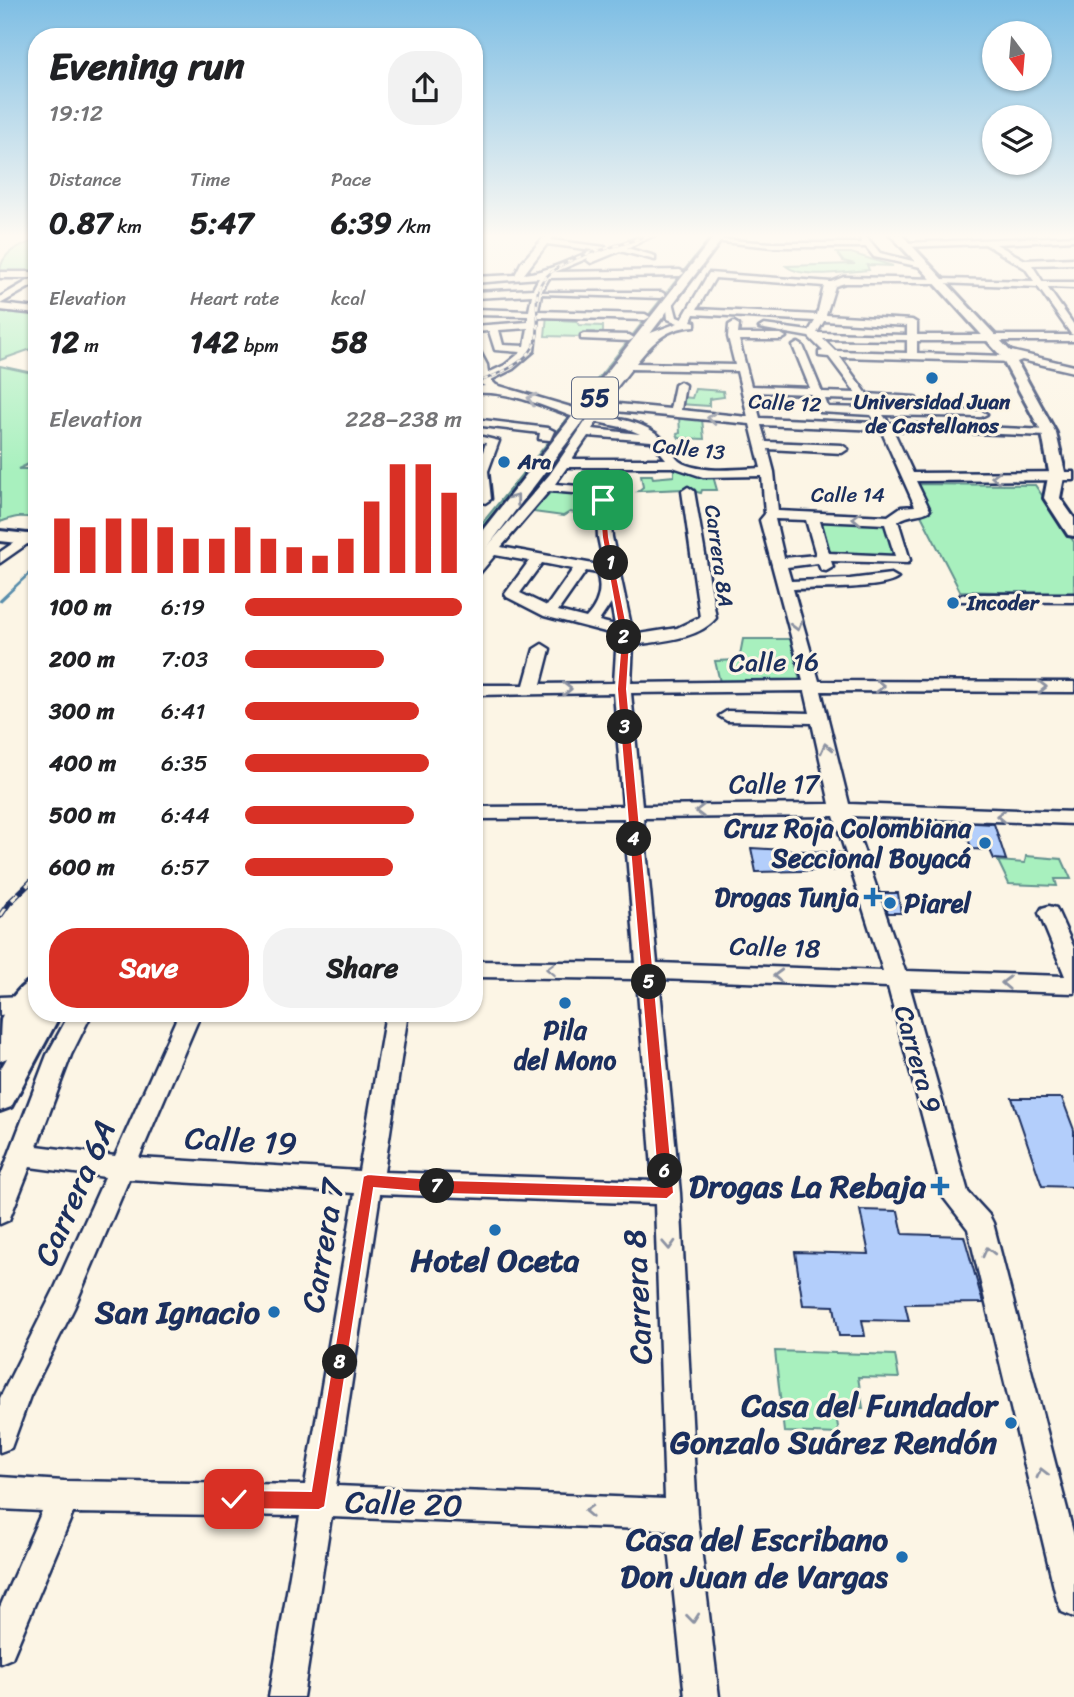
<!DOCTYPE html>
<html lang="en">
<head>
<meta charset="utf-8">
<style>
  body { margin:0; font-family:Sriracha,sans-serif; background:#f2f2f2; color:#202124; height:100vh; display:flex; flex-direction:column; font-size:26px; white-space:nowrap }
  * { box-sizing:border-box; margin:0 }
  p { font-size:23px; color:#757577 }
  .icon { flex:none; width:38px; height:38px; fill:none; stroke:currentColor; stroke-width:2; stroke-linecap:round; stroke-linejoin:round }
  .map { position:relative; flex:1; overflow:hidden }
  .panel { position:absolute; left:28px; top:28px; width:455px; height:994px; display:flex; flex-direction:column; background:#fff; border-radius:28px; box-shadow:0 2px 5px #0004 }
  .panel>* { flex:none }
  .needle { width:46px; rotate:164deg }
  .tools { position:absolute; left:982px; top:21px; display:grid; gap:14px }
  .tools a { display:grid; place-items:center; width:70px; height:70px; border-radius:50%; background:#fff; box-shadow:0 2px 5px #0004; font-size:35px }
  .pin { position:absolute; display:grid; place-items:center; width:60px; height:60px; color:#fff; margin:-30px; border-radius:14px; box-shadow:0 4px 10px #0006 }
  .km { position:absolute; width:35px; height:35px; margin:-18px; border-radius:50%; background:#222; color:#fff; font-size:19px; line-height:35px; text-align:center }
  .round { display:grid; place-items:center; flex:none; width:74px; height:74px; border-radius:28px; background:#f2f2f2 }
  .overview { display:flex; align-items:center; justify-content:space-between; height:119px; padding:0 21px }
  h1 { font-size:38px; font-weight:700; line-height:52px }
  .stats { display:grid; grid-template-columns:repeat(3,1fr); gap:10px; height:119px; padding:7px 21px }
  .stats div { display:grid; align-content:center }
  .stats b { font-size:30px; font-weight:700 }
  .stats small { font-size:19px; font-weight:400 }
  .stats p { font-size:19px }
  .chart { height:196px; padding:14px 21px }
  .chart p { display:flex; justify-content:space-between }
  .chart svg { width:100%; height:126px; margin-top:7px; stroke:#d93025; stroke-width:6 }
  .primary-button { display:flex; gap:14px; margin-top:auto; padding:14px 21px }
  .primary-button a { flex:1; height:80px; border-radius:28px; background:#d93025; color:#fff; font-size:28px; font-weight:700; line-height:80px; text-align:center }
  .primary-button a+a { background:#f2f2f2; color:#202124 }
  ul { padding:0 21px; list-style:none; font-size:23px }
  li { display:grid; grid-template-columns:112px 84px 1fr; align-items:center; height:52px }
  li i { height:18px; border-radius:9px; background:#d93025 }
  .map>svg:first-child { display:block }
  .green { fill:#a8f0be; stroke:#62908e; stroke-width:2 }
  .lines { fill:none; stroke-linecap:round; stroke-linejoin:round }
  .stream { stroke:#588dab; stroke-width:2.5 }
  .building { fill:#b3cefb; stroke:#1b2f5e; stroke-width:2 }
  .minor-casing { stroke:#1b2f5e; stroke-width:5 }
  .major-casing { stroke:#1b2f5e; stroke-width:6 }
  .minor { fill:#fcf5e5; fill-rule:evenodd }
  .major { fill:#fcf5e5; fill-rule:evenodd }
  .rail-far1-casing { stroke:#1b2f5e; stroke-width:2.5 }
  .rail-casing { stroke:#1b2f5e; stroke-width:6 }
  .rail-far1 { stroke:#fcf5e5; stroke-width:2; stroke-dasharray:5; stroke-linecap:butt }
  .rail { stroke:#fcf5e5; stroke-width:3.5; stroke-dasharray:10; stroke-linecap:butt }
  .oneway { stroke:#8c92a2 }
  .route { fill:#d93025; stroke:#fff; stroke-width:2 }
  .poi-dot { fill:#1f6fb2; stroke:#fcf5e5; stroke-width:2.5 }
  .labels { text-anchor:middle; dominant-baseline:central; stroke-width:6; stroke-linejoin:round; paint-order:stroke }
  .far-poi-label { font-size:21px; font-weight:bold; fill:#1b2f5e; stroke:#fcf5e5; text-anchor:start }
  .far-street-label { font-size:21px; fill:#1b2f5e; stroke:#fcf5e5 }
  .shield { fill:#fcf5e5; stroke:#5e6a86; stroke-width:2 }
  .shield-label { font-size:24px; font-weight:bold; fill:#1b2f5e }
  .street-label { font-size:26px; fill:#1b2f5e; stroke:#fcf5e5 }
  .poi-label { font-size:26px; font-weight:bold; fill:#1b2f5e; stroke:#fcf5e5; text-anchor:end }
  .near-street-label { font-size:32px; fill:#1b2f5e; stroke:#fcf5e5 }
  .near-poi-label { font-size:32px; font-weight:bold; fill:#1b2f5e; stroke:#fcf5e5; text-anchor:end }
</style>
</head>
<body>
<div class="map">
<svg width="1074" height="1697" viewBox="0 0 1074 1697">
  <rect width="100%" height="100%" fill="#fcf5e5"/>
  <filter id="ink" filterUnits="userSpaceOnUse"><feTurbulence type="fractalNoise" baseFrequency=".0143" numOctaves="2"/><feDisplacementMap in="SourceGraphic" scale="14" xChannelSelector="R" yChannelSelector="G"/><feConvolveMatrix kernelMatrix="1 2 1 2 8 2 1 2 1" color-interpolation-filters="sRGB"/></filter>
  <g filter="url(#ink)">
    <!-- green -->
    <g class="green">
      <polygon points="713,234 716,234 584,403 575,407"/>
      <path d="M37 241V274L0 273C0 253 20 244 37 241Z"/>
      <path d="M837 253H851L893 266 867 265 869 270C848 271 803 280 786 266L855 264 843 261Z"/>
      <polygon points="0,309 37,314 37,347 0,360"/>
      <polygon points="547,315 560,315 560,320 576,321 579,325 603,326 603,337 596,337 595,332 583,332 583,337 545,336"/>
      <path d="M0 366 37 374V460L18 469H37V518C17 516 17 516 0 522Z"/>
      <polygon points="695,389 723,391 724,397 709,399 709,406 679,404 681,397 692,398"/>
      <polygon points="572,413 575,414 474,544 474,533"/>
      <polygon points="679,416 702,419 704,439 679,438 677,434 680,433"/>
      <polygon points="677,469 713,476 717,490 702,490 701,493 684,489 638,491 643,487 641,475 652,475 653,478 674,476 674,470"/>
      <polygon points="905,484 1035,485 1074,542 1074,594 960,591"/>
      <polygon points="546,488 602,492 596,510 585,509 580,514 570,512 563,516 526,511"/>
      <polygon points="819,519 887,521 898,557 824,557"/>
      <polygon points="743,639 791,639 800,681 720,682 715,661 739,660"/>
      <polygon points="1026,856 1062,859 1071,879 1055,879 1057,886 1009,884 998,861 1025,863"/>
      <polygon points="775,1351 895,1355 899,1378 858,1377 863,1408 835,1407 839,1434 784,1432"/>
    </g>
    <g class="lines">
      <!-- stream -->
      <polyline class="stream" points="0,601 37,566"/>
    </g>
    <!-- building -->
    <g class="building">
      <polygon points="957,822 994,824 1006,860 994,859 990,850 972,849 966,834 962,834"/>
      <polygon points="751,848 843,853 848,870 756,872"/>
      <polygon points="881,893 898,893 901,913 888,913"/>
      <polygon points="1012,1098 1062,1098 1074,1130 1074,1187 1042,1186"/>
      <polygon points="860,1210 898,1211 903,1234 964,1236 983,1303 905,1304 909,1321 862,1320 865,1336 839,1336 834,1306 803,1305 795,1252 869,1254"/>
    </g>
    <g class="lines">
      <defs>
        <g id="minor">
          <path d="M547 234H556L551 240 605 247 602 252 646 234H657L627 248 655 256V260L620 251 591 263 587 260 588 258 555 272 680 270 684 273 680 276 549 278 541 292H661L666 295 661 298 541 294 538 311 645 314 650 317 645 320 538 317 534 351 513 369 491 380 496 385 574 408 586 416 580 419C546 408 511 390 474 393V387L485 386 474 381V374L477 375 474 347 478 348 487 365 488 373 505 365 521 352 495 350 489 331 474 332V326L528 322V316L474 315V309L529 311 532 295 474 298V292L533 289 539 278 474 283V277L515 275 521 263ZM547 244 593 250C571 260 546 272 524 274ZM528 328 525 346 503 345 499 330Z"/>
          <polygon points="858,234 864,234 880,253 925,264 921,267 874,257 866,247 773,247 712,241 716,239 773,243 862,243"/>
          <path d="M1074 236V240L996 244 1025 260 1074 258V264L1032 265 1043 282H1074V288L1047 287 1074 325V335L1071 334 1038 287 940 283H845L835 286 826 315 912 320 917 323V335H1074V341H917V353L1005 356 1002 353 1007 350 1074 366V372L1022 360 1017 362 840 357 867 394 915 397 922 409 981 411 987 414 981 417 883 415 889 423 1049 430 1055 433 1049 436 893 430 913 473 1074 472V480L916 481 930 510C922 516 910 513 898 521L910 560 908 563 831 561 833 567 826 571 821 570 818 563 787 567 791 581 850 579 891 574 898 578C885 590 814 588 793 589L819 681 1074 682V692L821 691 849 804 1074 812V824L852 816 905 971 1065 976 1039 913 1042 908 1049 906 1056 908 1074 948V993L910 988 968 1192 989 1215 993 1223 1074 1536V1617L1062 1612 1057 1600 968 1229 944 1198 888 987 659 979 680 1193 697 1515 719 1697H685L667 1530 331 1517 303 1697H269L300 1516 73 1513 12 1658 0 1663V1607L42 1511 0 1509V1477L64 1481 305 1485 355 1193 129 1179 74 1308 30 1396 11 1448 0 1452V1398L54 1290 105 1177 30 1167 9 1220 0 1224V1178L47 1055 70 1013H92L71 1055 37 1146 115 1156 179 1013H201L139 1158 359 1171 386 1013H408L384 1172 653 1181 637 979 474 977V961L636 963 624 818 474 819V807L623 806 614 693 474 695V685H524L534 649 542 644 550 649 541 684 614 683 617 635 544 616 507 597 505 594 529 561 495 555 479 574 474 575V562L550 474 596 406 599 397 621 369 618 366 619 364 626 363 642 343 637 342V338L678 323 668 319 666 298H672L677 317 682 319 709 273 831 282 844 277 1034 281 1025 268 985 244 904 247 900 245 904 243ZM715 278 824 286 817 315 697 309ZM694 314 815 321 809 331 764 325 759 328 809 337 823 351 819 352V356L829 357 856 393 822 392 803 346 798 343 793 346 810 388 751 386 739 340H781L786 337 781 334H738L739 325 734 322 729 325 728 337 735 365 636 363C654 341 666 328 695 326V322L691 321ZM824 321 907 326V335L817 333ZM823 339 907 340V353L835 351ZM631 369 737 371 748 417 681 410 685 385 680 382 675 385 670 409 608 403 609 397ZM753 392 811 394 820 412 871 415 877 423 760 418ZM825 399 861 400 866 408 828 407ZM872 401 907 402 911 409 878 408ZM605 410 750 424 761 468C739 469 697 474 679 461 673 456 669 445 663 439 646 423 623 419 601 416ZM597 422 626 428 640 434 592 429ZM761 425 881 430 915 506 901 507 888 516 778 511 774 472 768 449 842 453 848 449 842 445 766 442ZM588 436 651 441 666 459H572ZM567 467H673L703 477 762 476 765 514 760 520 803 681 631 683 633 645C660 641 698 640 716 618L694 491 688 487 682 491 700 617 677 628 633 635 612 537 608 492 602 488 555 484ZM549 491 596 495 598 537 604 566 501 547ZM775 519 806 520 816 555 784 558ZM820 521 885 524 895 556 829 553ZM542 563 573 569 547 606 520 593ZM586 571 597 573C603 590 598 605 586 618L558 611ZM611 603 615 625 599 621ZM805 691 810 713 727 711 719 716 727 721 812 723 830 804 642 806 631 693ZM834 816 883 971 657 963 643 818ZM380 1194 655 1204 665 1499 336 1486Z"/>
          <polygon points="0,272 37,272 37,283 0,304 0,297 33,278 0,278"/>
          <polygon points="0,304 37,308 37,314 0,310"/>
          <polygon points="584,334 629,335 634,338 629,341 581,339 581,335"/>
          <polygon points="474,419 548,428 554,431 550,440 539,439 540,433 474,425"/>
          <polygon points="474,435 499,441 488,471 491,499 485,503 479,499 476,471 486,443 474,442"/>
          <polygon points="25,535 30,536 30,542 0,563 0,552"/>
          <polygon points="966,594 1074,594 1074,602 961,601 959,598 961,595"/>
          <polygon points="23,996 31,999 34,1005 31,1011 0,1015 0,997"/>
        </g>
        <g id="major">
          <polygon points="716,234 726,234 480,557 474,558 474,541"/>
          <polygon points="890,234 901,234 1012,353 1056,433 1065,472 1060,498 1074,518 1074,536 1068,535 1044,498 1049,472 1042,433 1000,355"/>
          <polygon points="0,531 37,535 37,545 0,541"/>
          <path d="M37 978V1013H61L11 1107 0 1111V1070L7 1058 0 1061C0 1049 0 1032 1 1020 6 1004 20 983 37 978Z"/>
        </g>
      </defs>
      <!-- minor casing -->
      <use href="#minor" class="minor-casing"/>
      <!-- major casing -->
      <use href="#major" class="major-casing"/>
      <!-- minor -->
      <use href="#minor" class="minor"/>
      <!-- major -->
      <use href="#major" class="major"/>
      <defs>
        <path id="rail-far1" d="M474 384C492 376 512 370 526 356 552 331 524 299 546 277 572 251 618 249 650 234"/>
        <polyline id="rail" points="0,916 9,903 37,876"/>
      </defs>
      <!-- rail-far1 casing -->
      <use href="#rail-far1" class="rail-far1-casing"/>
      <!-- rail casing -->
      <use href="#rail" class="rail-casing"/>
      <!-- rail-far1 -->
      <use href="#rail-far1" class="rail-far1"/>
      <!-- rail -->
      <use href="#rail" class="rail"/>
    </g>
    <!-- one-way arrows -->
    <defs><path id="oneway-chevron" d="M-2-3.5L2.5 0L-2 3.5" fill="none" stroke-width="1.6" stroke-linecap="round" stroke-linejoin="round" transform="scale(1.75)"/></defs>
    <g class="oneway">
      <use href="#oneway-chevron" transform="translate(532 399) rotate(-164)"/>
      <use href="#oneway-chevron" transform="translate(712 418) rotate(-175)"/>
      <use href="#oneway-chevron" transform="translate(996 477) rotate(180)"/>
      <use href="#oneway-chevron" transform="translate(515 499) rotate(-52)"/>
      <use href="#oneway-chevron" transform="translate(857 518) rotate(-178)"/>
      <use href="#oneway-chevron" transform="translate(797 626) rotate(75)"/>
      <use href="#oneway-chevron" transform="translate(880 686)"/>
      <use href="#oneway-chevron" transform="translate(1042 687) rotate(-1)"/>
      <use href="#oneway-chevron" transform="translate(567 689) rotate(-1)"/>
      <use href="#oneway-chevron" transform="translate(826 748) rotate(-104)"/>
      <use href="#oneway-chevron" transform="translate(700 811) rotate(180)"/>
      <use href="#oneway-chevron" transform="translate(1001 816) rotate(-178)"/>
      <use href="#oneway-chevron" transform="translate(551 969) rotate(-179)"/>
      <use href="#oneway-chevron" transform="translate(778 976) rotate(-178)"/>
      <use href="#oneway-chevron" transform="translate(1006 983) rotate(-178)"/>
      <use href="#oneway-chevron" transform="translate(669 1245) rotate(87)"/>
      <use href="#oneway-chevron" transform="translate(988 1252) rotate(-104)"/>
      <use href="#oneway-chevron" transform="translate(1042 1473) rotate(-104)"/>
      <use href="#oneway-chevron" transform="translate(589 1511) rotate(-178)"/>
      <use href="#oneway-chevron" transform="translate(693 1618) rotate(84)"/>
    </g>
  </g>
  <!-- sky -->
  <linearGradient id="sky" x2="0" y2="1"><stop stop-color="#7ebee4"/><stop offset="0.5" stop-color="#fefaf3"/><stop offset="1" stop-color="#fefaf3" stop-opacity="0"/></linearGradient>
  <rect width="1074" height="472" fill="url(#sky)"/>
  <!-- route -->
  <polygon class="route" points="603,498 606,500 609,537 630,641 627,689 674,1193 667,1199 445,1194 374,1188 325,1507 319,1510 234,1509 227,1506 225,1499 227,1493 234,1490 311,1491 363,1176 368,1174 445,1180 658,1186 617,689 621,641 602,537 599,500"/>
  <!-- markers -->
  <g class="poi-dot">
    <circle cx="932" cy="378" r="7"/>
    <circle cx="504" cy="462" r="7"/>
    <circle cx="953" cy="603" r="7"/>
    <circle cx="985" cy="843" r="7"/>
    <path d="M869.5 886.5h7v7h7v7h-7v7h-7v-7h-7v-7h7z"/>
    <circle cx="890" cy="903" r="7"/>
    <circle cx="565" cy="1003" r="7"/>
    <path d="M936.5 1175.5h7v7h7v7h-7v7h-7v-7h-7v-7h7z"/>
    <circle cx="495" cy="1230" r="7"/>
    <circle cx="274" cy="1312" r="7"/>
    <circle cx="1011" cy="1423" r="7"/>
    <circle cx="902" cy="1557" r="7"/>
  </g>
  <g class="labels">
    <!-- far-poi labels -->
    <g class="far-poi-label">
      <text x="932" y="402" text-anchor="middle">Universidad Juan<tspan x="932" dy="24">de Castellanos</tspan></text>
      <text x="518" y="462">Ara</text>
      <text x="967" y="603">Incoder</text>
    </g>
    <!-- far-street labels -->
    <g class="far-street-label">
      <text transform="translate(785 403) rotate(3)">Calle 12</text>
      <text transform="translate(689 449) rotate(6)">Calle 13</text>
      <text x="848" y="495">Calle 14</text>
      <text transform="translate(719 556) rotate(82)">Carrera 8A</text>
    </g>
    <!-- shield labels -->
    <rect class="shield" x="572" y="377.5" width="46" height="41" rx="5"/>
    <g class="shield-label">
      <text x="595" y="398">55</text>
    </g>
    <!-- street labels -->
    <g class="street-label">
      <text transform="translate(774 662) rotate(-1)">Calle 16</text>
      <text x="774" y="784">Calle 17</text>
      <text transform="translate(775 947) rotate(2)">Calle 18</text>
      <text transform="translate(918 1059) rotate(74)">Carrera 9</text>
    </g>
    <!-- poi labels -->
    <g class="poi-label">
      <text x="971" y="828">Cruz Roja Colombiana<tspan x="971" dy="30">Seccional Boyacá</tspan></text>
      <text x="859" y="897">Drogas Tunja</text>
      <text x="904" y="903" text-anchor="start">Piarel</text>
      <text x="565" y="1030" text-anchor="middle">Pila<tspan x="565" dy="30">del Mono</tspan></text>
    </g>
    <!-- near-street labels -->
    <g class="near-street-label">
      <text transform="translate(241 1141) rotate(3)">Calle 19</text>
      <text transform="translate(75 1193) rotate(-66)">Carrera 6A</text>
      <text transform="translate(323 1246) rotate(-81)">Carrera 7</text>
      <text transform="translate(638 1297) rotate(-93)">Carrera 8</text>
      <text transform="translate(404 1504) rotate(2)">Calle 20</text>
    </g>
    <!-- near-poi labels -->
    <g class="near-poi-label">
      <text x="926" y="1186">Drogas La Rebaja</text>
      <text x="495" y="1260" text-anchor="middle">Hotel Oceta</text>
      <text x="260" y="1312">San Ignacio</text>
      <text x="997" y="1405">Casa del Fundador<tspan x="997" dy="37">Gonzalo Suárez Rendón</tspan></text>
      <text x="888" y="1539">Casa del Escribano<tspan x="888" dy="37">Don Juan de Vargas</tspan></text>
    </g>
  </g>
</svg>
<div class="tools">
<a><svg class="needle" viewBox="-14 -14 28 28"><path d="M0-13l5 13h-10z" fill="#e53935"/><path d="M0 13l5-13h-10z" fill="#757577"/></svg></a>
<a><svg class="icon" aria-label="layers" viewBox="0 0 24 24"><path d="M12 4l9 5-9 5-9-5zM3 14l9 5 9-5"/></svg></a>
</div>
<div class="pin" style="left:603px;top:500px;background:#1e9e55"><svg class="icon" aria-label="arrive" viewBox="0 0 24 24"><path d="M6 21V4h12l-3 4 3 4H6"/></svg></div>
<div class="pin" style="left:234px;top:1499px;background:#d93025"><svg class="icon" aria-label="check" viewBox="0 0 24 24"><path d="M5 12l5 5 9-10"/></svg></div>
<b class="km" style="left:611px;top:563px">1</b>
<b class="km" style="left:624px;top:637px">2</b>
<b class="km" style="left:625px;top:727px">3</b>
<b class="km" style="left:634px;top:839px">4</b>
<b class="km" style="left:649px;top:982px">5</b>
<b class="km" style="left:665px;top:1171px">6</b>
<b class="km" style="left:437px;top:1186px">7</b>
<b class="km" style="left:340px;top:1362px">8</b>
<section class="panel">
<div class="overview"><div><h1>Evening run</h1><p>19:12</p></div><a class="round"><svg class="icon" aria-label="share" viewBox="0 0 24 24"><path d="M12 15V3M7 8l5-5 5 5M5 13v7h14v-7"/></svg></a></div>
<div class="stats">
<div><p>Distance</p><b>0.87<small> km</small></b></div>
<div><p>Time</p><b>5:47</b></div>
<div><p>Pace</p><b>6:39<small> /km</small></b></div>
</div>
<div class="stats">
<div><p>Elevation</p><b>12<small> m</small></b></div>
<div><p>Heart rate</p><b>142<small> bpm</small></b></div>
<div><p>kcal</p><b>58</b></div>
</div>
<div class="chart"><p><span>Elevation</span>228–238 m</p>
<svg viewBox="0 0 160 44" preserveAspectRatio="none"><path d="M5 44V25M15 44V28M25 44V25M35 44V25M45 44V28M55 44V32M65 44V32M75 44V28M85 44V32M95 44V35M105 44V38M115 44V32M125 44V19M135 44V6M145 44V6M155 44V16"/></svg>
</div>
<ul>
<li><b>100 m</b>6:19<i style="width:100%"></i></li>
<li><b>200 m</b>7:03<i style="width:64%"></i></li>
<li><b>300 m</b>6:41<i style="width:80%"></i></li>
<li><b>400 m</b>6:35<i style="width:85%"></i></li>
<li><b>500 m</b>6:44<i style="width:78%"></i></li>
<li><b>600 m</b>6:57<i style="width:68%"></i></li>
</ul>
<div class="primary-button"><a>Save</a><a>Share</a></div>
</section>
</div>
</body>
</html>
